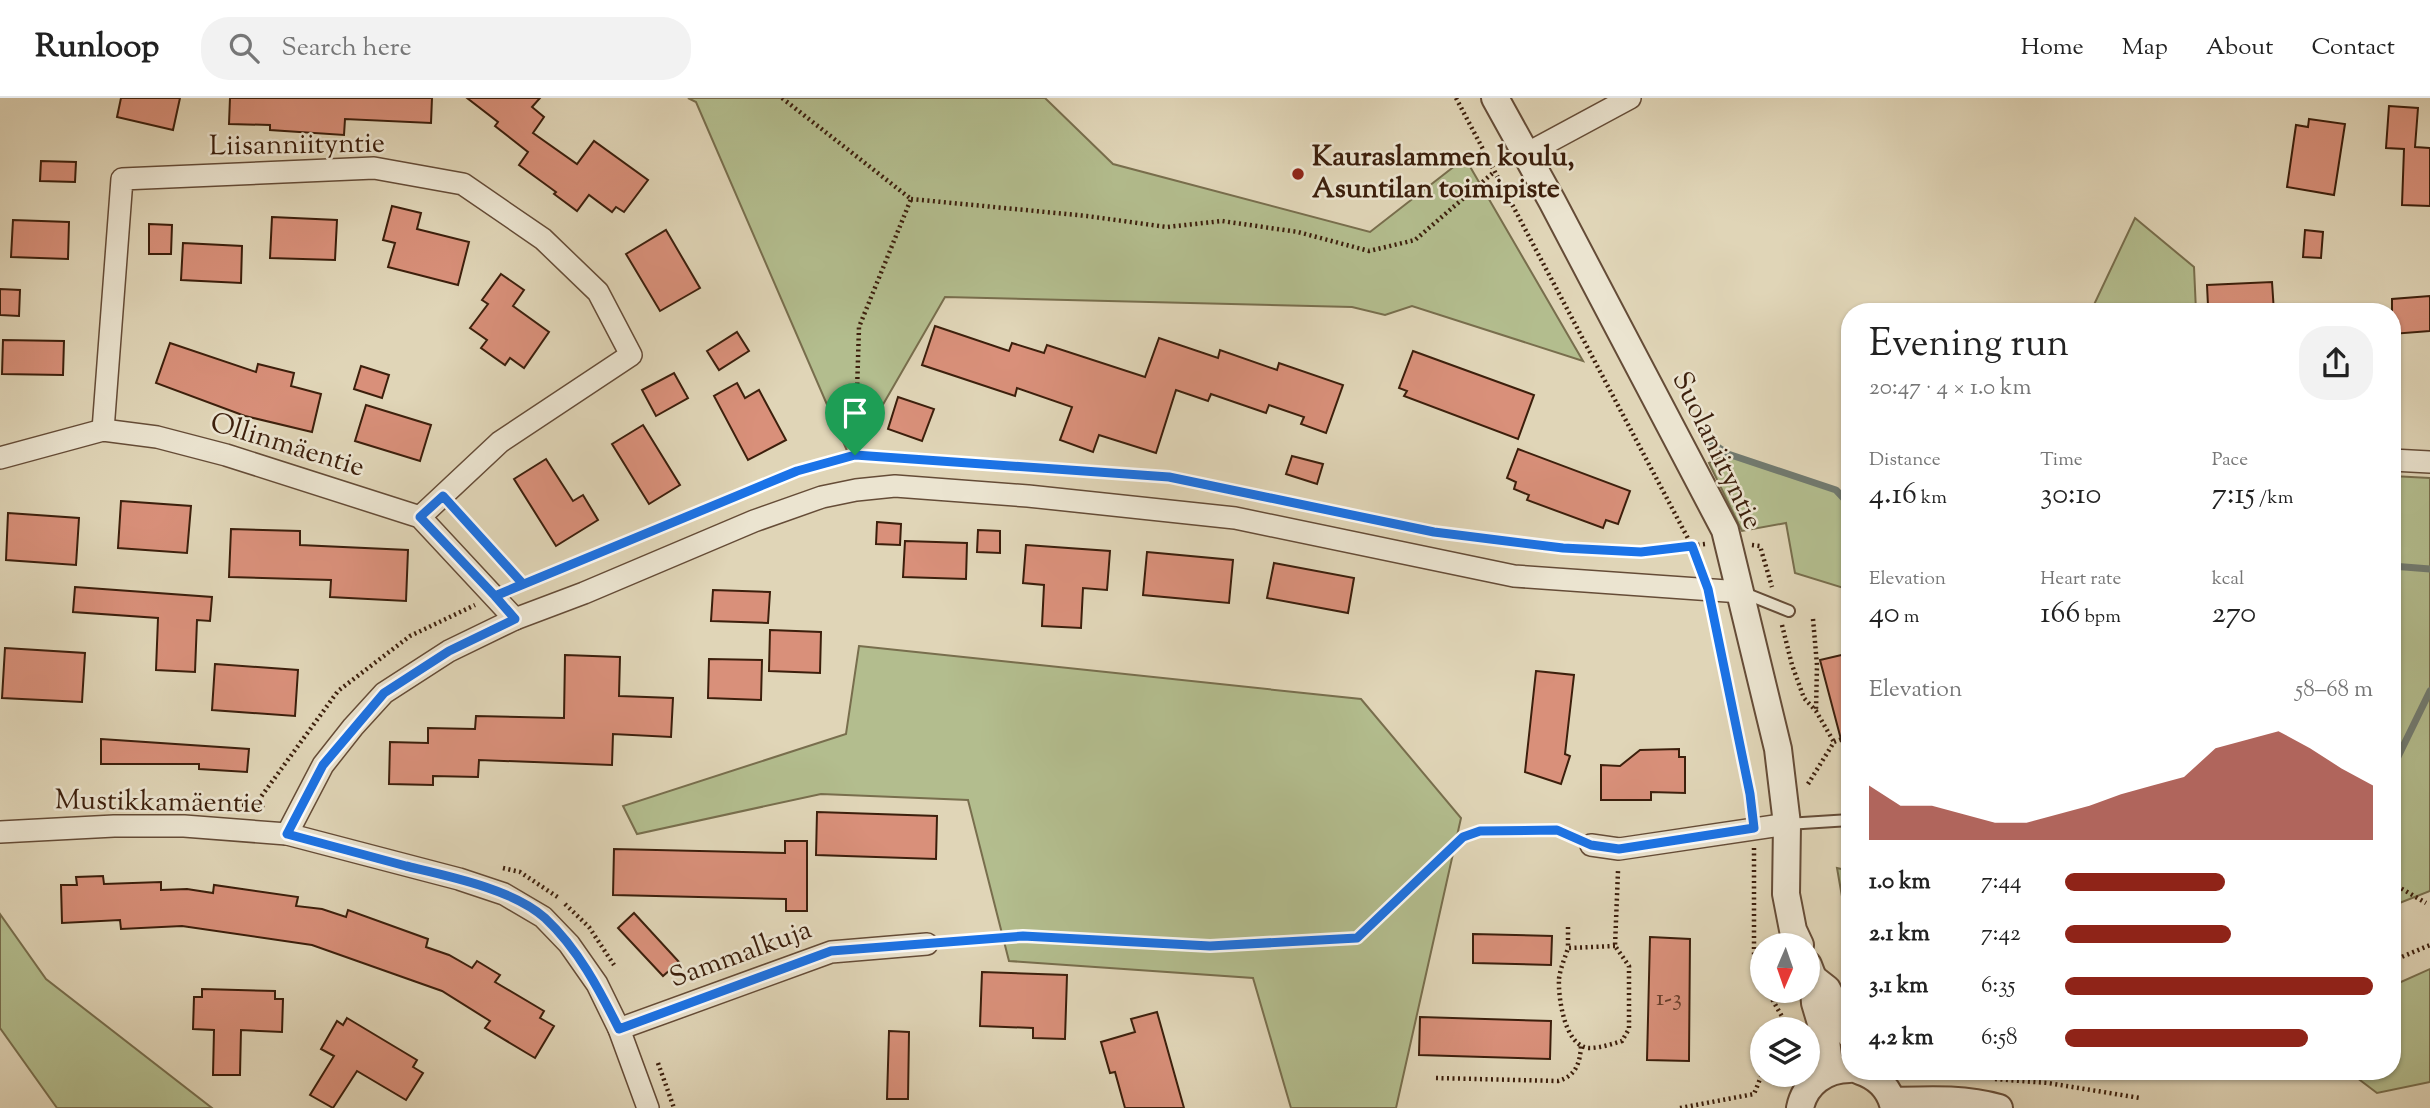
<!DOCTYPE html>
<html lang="en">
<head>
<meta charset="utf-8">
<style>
  body { margin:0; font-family:"Sorts Mill Goudy",serif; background:#f2f2f2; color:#222; height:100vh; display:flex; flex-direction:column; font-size:26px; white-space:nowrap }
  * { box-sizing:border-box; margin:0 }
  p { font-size:23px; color:#767676 }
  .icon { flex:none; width:38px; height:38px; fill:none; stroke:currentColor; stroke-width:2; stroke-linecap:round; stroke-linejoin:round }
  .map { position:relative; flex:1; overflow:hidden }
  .drawer { position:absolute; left:1841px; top:205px; width:560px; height:777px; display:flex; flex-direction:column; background:#fff; border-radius:28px; box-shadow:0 2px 5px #0004 }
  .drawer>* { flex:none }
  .needle { width:46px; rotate:182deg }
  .fabs { position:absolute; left:1750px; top:835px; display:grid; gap:14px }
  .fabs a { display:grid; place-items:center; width:70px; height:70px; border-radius:50%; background:#fff; box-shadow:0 2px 5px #0004; font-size:35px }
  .pin { position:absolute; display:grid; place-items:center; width:60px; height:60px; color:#fff; margin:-72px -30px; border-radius:50% 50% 50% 0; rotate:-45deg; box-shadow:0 0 7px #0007 }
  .pin .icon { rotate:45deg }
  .round { display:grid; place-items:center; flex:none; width:74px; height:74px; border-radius:28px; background:#f2f2f2 }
  .overview { display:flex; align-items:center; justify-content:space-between; height:119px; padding:0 28px }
  h1 { font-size:38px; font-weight:600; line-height:52px }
  .figures { display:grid; grid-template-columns:repeat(3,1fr); gap:10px; height:119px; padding:7px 28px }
  .figures div { display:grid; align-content:center }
  .figures b { font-size:30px; font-weight:600 }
  .figures small { font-size:19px; font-weight:400 }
  .figures p { font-size:19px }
  .chart { height:196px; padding:14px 28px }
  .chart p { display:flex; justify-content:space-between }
  .chart svg { width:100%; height:126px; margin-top:7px; fill:#8f2418; opacity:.7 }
  ul { padding:0 28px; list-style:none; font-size:23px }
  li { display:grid; grid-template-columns:112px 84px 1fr; align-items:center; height:52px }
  li i { height:18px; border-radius:9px; background:#8f2418 }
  header { display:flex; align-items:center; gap:42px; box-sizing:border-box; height:98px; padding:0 35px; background:#fff; border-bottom:2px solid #e0e0e0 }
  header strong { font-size:33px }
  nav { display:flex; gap:38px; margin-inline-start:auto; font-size:24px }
  .search { width:490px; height:63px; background:#f2f2f2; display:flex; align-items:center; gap:18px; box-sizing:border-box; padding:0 24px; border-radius:28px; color:#767676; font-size:26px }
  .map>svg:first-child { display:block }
  .green { fill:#b3bd8e; stroke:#786e4d; stroke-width:2 }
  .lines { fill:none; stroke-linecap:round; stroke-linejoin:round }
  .stream { stroke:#717b71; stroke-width:7 }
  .building { fill:#d9907a; stroke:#3c1f0c; stroke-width:2 }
  .service-casing { stroke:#654c37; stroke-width:14 }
  .minor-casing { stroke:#654c37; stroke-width:24 }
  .tertiary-casing { stroke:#654c37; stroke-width:30 }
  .path { stroke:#3c1f0c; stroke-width:4.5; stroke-dasharray:2 3.5; stroke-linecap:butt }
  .service { stroke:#ebe4d0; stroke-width:10 }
  .minor { stroke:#ebe4d0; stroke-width:21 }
  .tertiary { stroke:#ebe4d0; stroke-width:26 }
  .route-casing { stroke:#fff; stroke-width:14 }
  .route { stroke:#1a73e8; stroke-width:9 }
  .poi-dot { fill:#8f2418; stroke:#ebe4d0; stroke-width:2.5 }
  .labels { text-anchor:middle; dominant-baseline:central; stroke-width:5; stroke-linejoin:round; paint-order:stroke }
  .number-label { font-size:24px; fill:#633b28 }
  .street-label { font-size:28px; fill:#3c1f0c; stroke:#ebe4d0 }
  .poi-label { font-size:28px; font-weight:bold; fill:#3c1f0c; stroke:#ebe4d0; text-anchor:start }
</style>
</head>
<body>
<header>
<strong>Runloop</strong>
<div class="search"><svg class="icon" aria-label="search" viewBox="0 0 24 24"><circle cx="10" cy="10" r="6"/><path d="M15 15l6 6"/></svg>Search here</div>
<nav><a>Home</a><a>Map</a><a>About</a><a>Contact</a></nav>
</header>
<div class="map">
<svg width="2430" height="1010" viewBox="0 0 2430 1010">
  <rect width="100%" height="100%" fill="#e0d5b7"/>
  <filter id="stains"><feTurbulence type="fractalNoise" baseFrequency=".00286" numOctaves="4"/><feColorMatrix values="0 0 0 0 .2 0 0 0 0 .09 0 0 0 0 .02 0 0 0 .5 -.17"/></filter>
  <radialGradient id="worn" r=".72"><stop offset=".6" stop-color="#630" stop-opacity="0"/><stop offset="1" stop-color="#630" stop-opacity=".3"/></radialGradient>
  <!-- green -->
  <g class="green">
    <polygon points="688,0 1045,0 1113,66 1370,134 1465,60 1583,263 1412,208 1385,217 1352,209 945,199 851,362 696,4"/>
    <polygon points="2135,120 2194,169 2196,213 2091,213"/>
    <polygon points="1728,356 1836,392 1850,407 1850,492 1795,475 1786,425 1742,433 1709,365"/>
    <polygon points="2392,378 2430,380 2430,793 2392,808"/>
    <polygon points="859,548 1361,601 1461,720 1396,1010 1291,1010 1253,880 1009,863 968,702 821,696 637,736 623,708 846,636"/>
    <polygon points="1837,770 1850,773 1850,844"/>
    <polygon points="0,816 46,881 212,1010 57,1010 0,930"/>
    <polygon points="2430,871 2430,984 2377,995 2348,973 2392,973 2392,888"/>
  </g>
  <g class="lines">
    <!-- stream -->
    <g class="stream">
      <polyline points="1710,344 1728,356 1836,392 1850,407"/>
      <polyline points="2392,468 2430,471"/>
      <polyline points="2392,671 2430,593"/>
    </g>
  </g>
  <!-- building -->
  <g class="building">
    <polygon points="121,0 180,0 173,32 117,19"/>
    <polygon points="230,0 432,0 431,25 345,21 344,37 270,32 270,27 229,26"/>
    <polygon points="467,0 540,0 532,9 544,19 533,35 577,66 594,43 648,82 624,114 616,109 612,114 589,97 577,113 554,96 556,94 519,67 528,54 495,28 498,24"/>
    <polygon points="2389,8 2418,10 2415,49 2430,50 2430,108 2402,107 2404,51 2386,50"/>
    <polygon points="2309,21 2345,26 2334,97 2287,89 2296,27 2308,29"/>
    <polygon points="41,63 76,64 75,84 40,83"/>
    <polygon points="392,108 421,115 417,131 469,144 458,187 388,169 395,145 383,142"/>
    <polygon points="272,119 337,122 335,162 270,160"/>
    <polygon points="13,122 69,124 68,161 11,159"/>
    <polygon points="149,126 172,127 171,156 149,156"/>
    <polygon points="666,132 700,190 660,213 626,156"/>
    <polygon points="2305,132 2323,134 2321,160 2303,159"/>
    <polygon points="183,145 242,148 241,185 181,182"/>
    <polygon points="501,176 524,192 513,208 549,234 524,270 510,260 505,267 481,250 487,242 470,230 488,206 482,202"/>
    <polygon points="2272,184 2274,214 2228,214 2228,207 2208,208 2207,187"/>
    <polygon points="0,191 20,192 19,218 0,217"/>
    <polygon points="2430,198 2430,233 2392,236 2392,201"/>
    <polygon points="935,228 1009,253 1012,245 1044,255 1047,247 1145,279 1159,240 1218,260 1220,252 1277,272 1279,265 1343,287 1326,335 1301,326 1304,319 1269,307 1266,315 1211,296 1208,303 1176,292 1156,355 1099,337 1093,354 1060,342 1072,309 1017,290 1015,298 922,267"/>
    <polygon points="737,234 749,253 719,272 707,253"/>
    <polygon points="3,242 64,243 63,277 2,276"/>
    <polygon points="170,245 256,274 258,266 294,275 291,288 321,296 312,334 245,318 156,285"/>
    <polygon points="1413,253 1534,297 1518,341 1404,298 1407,293 1399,290"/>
    <polygon points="361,268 389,277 382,300 354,291"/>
    <polygon points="674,275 688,300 656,318 642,292"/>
    <polygon points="737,285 745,300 759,292 786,342 748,362 714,298"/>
    <polygon points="898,299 934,311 922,343 888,331"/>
    <polygon points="366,307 431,327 420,363 355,343"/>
    <polygon points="643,327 680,387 649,406 612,346"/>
    <polygon points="1518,351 1630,393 1618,426 1606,422 1603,430 1527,402 1529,397 1514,391 1516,384 1507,380"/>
    <polygon points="1292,358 1323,366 1317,386 1286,376"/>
    <polygon points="546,361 573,403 583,397 598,422 556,448 514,381"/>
    <polygon points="121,403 191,408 187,455 118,450"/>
    <polygon points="8,415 79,420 76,467 6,462"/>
    <polygon points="877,424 901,426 900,447 876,446"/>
    <polygon points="231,431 300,433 300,447 408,452 406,503 330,499 331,482 229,479"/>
    <polygon points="978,432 1000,433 1000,455 977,454"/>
    <polygon points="905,443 967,445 966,481 903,479"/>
    <polygon points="1026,447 1110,453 1107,492 1083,490 1081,530 1042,528 1044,487 1023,485"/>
    <polygon points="1147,454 1233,462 1229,505 1143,497"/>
    <polygon points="1274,465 1354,480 1348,515 1267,500"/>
    <polygon points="75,489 212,499 210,523 197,522 195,574 156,572 158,520 73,514"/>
    <polygon points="713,492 770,494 768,525 711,523"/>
    <polygon points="770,532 821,534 820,575 769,573"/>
    <polygon points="5,550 85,555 82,604 2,600"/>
    <polygon points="1850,555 1850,648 1843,649 1820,562"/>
    <polygon points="565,557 620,559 619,598 673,600 671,639 613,636 612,667 479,662 478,679 433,678 433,687 389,686 390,644 428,645 428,630 475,631 476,618 564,620"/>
    <polygon points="709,561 762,562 761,602 708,600"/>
    <polygon points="215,566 298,572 295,618 212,612"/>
    <polygon points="1536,573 1574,577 1565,656 1570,658 1561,686 1525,674"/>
    <polygon points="101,641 249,651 247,674 199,671 199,666 101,666"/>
    <polygon points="1679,651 1679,659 1685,659 1685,695 1651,694 1651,702 1601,702 1601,667 1620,668 1640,652"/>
    <polygon points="817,714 937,718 936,761 816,757"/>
    <polygon points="785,743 807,743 807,813 786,813 786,801 613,797 614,751 785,755"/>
    <polygon points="103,778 104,786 161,784 161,792 187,791 213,795 214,787 298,799 296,808 322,811 346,819 348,812 428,841 426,849 449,857 472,870 477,863 500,877 495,884 544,913 540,920 554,928 535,960 485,930 490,923 442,893 312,847 182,828 121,831 120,822 62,825 61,787 77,787 76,779"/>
    <polygon points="634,815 679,864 663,878 618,830"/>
    <polygon points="1473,836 1552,838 1551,867 1473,865"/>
    <polygon points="1650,839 1690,841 1689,963 1647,962"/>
    <polygon points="982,874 1067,877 1065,941 1033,940 1033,930 980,928"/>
    <polygon points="202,891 275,893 275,901 283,901 282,934 241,932 240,977 213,977 214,932 193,931 194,899 202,899"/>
    <polygon points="1157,914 1184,1010 1125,1010 1115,974 1110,975 1101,944 1135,934 1131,921"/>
    <polygon points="1420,919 1551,923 1550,961 1419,957"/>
    <polygon points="347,920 417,962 413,969 423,975 406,1002 357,973 333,1010 310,997 334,958 321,951 337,923 343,927"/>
    <polygon points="889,933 909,934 908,1001 887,1001"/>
  </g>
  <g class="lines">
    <defs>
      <g id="service">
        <polyline points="1744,495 1789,513"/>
        <polyline points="1787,726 1850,722"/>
      </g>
      <g id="minor">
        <polyline points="1526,56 1630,0"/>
        <polyline points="103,332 122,81 374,70 463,86 543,141 598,194 631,257 500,344 420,419"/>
        <polyline points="0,360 103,332 157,339 226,357 420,419 515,521"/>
        <polyline points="2392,362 2430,364"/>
        <polyline points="0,734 114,728 184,728 287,736 459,781 504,796 543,819 569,846 597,886 619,931 648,1010"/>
        <polyline points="287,736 323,667 353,629 384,595 449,553 515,521 584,495 754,423 822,399 856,392 895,388 1028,398 1235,420 1514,478 1741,494"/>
        <polyline points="1591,747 1619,751 1787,726"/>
        <polyline points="619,931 831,854 927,846"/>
      </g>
      <g id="tertiary">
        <polyline points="1495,0 1552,103 1725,432 1778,651 1787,726 1786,796 1793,832 1800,847"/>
        <polyline points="1808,867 1813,880 1815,905 1826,942 1830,974"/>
        <polyline points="1813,880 1827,891 1850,937"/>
        <path d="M1860 973C1878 979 1890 991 1894 1010"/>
        <path d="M1893 1003C1929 1002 1964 1000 1999 1010"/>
        <path d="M1800 1010C1805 986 1825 971 1850 971"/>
      </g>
    </defs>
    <!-- service casing -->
    <use href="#service" class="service-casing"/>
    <!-- minor casing -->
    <use href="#minor" class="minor-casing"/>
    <!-- tertiary casing -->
    <use href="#tertiary" class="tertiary-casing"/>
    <!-- path -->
    <g class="path">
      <polyline points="782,0 911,101 859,229 855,357"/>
      <polyline points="1456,0 1692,448 1701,471"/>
      <polyline points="911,101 1087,118 1167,129 1222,123 1298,134 1369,153 1415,142 1494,74"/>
      <polyline points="455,412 523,486"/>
      <polyline points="1752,447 1760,448 1772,489"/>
      <polyline points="515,489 798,373 855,357 1169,379 1434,434 1563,450 1641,454 1705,446"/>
      <polyline points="1713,513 1752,710"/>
      <polyline points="1813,521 1817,567 1816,612"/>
      <polyline points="1782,527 1792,567 1804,600 1816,613 1834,644"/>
      <polyline points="1808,686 1834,644 1850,638"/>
      <polyline points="231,707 255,707 264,710"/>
      <polyline points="255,707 338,593 410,538 475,507"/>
      <polyline points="1754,750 1754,866 1762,884"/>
      <polyline points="503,770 520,774 559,800"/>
      <polyline points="2392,785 2426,805"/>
      <polyline points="565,806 589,829 614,867"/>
      <polyline points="1568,829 1568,850"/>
      <polyline points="947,844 1023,838 1210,848 1358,840 1463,739 1480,733 1557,732 1574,740"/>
      <path d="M1615 848 1568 850C1565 860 1560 871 1559 881 1558 900 1565 950 1590 950 1600 950 1612 946 1622 943L1629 931V868L1615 848 1618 773"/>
      <polyline points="2392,863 2430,847"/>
      <polyline points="1767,892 1789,931"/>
      <polyline points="658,965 674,1010"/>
      <path d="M1436 980 1558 983C1576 978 1580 965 1581 948"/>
      <polyline points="1995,981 2048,985 2140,1000"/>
      <polyline points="1680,1010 1754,996 1762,976"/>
    </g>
    <!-- service -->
    <use href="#service" class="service"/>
    <!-- minor -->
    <use href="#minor" class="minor"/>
    <!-- tertiary -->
    <use href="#tertiary" class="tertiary"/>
  </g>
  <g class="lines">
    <defs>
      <path id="route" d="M855 357 797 373 495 498 420 419 443 398 523 486 495 498 515 521 449 553 384 595 323 667 287 736C327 747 366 757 406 768 448 778 513 791 545 820 578 851 599 891 619 931L831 853 1023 838 1210 848 1357 840 1463 739 1480 733 1557 732 1591 747 1619 751 1754 730 1750 696 1708 491 1692 448 1641 454 1563 450 1434 434 1169 379 855 357"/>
    </defs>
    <!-- route casing -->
    <use href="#route" class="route-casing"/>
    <!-- route -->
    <use href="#route" class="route"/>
  </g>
  <!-- markers -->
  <circle class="poi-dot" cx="1298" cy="76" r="7"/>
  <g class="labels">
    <!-- number labels -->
    <g class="number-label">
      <text x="1669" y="901">1-3</text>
    </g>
    <!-- street labels -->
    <g class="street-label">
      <text transform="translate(297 48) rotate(-1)">Liisanniityntie</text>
      <text transform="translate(287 348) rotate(17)">Ollinmäentie</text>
      <text transform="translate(1716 353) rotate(64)">Suolaniityntie</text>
      <text transform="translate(159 705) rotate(1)">Mustikkamäentie</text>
      <text transform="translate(741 857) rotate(-20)">Sammalkuja</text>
    </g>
    <!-- poi labels -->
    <g class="poi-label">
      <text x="1312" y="60">Kauraslammen koulu,<tspan x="1312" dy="32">Asuntilan toimipiste</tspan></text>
    </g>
  </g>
  <rect width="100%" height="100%" filter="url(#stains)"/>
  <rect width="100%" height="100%" fill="url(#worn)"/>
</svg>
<div class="fabs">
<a><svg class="needle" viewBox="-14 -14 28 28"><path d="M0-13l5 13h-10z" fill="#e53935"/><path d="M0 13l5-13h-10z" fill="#767676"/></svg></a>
<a><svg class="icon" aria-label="layers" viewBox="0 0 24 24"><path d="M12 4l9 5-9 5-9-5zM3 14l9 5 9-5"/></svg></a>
</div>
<div class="pin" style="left:855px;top:357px;background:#1e9e55"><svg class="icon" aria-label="arrive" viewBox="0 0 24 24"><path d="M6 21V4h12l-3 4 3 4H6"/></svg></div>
<section class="drawer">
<div class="overview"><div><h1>Evening run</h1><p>20:47 · 4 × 1.0 km</p></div><a class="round"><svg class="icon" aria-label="share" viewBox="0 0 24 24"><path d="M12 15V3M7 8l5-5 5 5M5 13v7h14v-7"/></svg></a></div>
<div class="figures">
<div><p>Distance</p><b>4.16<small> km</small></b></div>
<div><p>Time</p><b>30:10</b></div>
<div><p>Pace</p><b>7:15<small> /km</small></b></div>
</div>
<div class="figures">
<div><p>Elevation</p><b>40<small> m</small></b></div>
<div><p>Heart rate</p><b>166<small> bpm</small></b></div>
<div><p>kcal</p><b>270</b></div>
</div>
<div class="chart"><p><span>Elevation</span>58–68 m</p>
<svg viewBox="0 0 160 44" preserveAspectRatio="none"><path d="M0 44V25L10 32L20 32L30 35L40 38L50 38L60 35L70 32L80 28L90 25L100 22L110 12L120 9L130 6L140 12L150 19L160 25V44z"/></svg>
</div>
<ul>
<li><b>1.0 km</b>7:44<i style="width:52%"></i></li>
<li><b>2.1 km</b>7:42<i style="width:54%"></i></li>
<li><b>3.1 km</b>6:35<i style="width:100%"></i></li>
<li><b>4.2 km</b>6:58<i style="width:79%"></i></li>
</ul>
</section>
</div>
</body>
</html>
